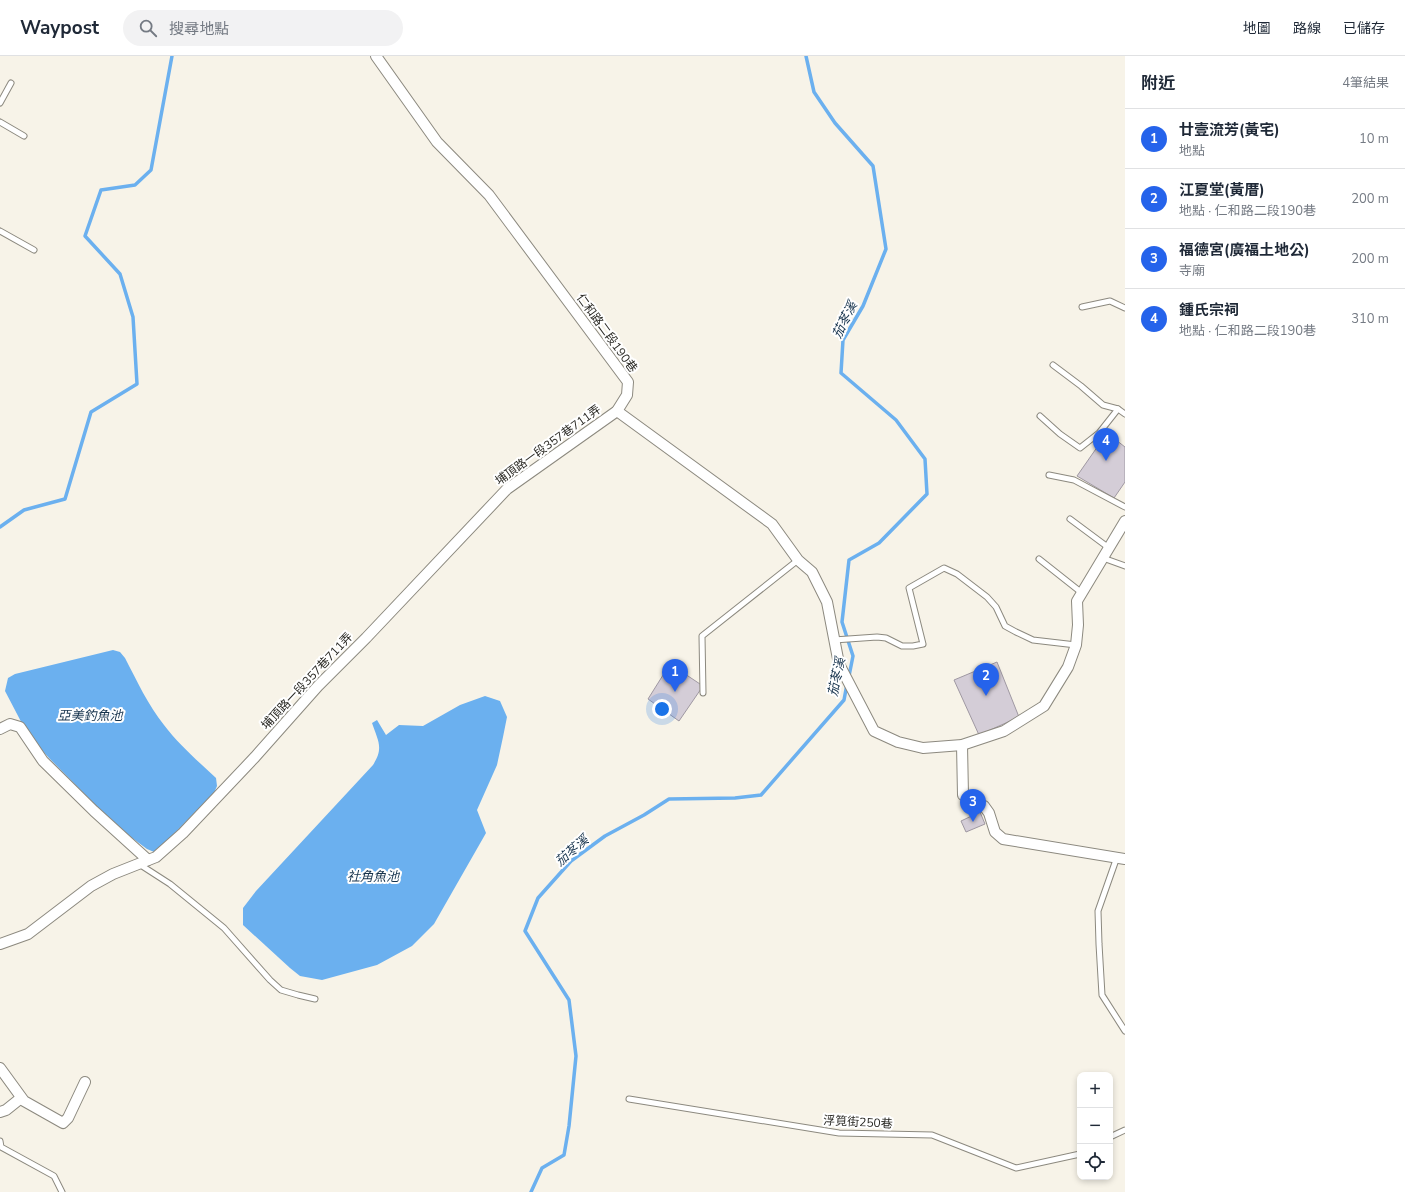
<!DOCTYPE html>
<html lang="zh-TW">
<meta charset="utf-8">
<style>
:root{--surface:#fff;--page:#f2f2f3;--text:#1f2937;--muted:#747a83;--line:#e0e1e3;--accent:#2563eb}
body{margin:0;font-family:"Nunito Sans","Noto Sans TC",sans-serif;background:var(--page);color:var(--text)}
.controls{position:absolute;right:12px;bottom:12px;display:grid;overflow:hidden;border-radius:8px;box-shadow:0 2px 6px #0003}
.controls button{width:36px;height:36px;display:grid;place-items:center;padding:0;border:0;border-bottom:1px solid var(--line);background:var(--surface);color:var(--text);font:20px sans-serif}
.you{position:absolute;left:662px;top:653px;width:14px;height:14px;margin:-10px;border:3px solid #fff;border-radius:50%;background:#1a73e8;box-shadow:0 0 0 6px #1a73e833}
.badge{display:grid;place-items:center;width:26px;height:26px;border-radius:50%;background:var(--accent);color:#fff;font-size:13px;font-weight:700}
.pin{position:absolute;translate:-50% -33px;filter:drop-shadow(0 1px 2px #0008)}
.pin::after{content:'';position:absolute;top:21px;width:14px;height:12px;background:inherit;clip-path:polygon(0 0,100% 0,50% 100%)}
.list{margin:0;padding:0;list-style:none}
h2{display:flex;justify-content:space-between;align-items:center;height:52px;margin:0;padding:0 16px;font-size:17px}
h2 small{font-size:13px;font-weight:400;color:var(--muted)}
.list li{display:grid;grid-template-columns:26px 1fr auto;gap:12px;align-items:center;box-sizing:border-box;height:60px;padding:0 16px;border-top:1px solid var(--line)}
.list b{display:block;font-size:15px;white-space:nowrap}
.list p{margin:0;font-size:13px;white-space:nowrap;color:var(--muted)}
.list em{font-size:13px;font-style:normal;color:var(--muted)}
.icon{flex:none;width:22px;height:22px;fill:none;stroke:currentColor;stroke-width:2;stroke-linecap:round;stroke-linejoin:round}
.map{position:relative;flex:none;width:1125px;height:1136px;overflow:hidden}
header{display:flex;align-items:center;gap:24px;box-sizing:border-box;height:56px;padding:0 20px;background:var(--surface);border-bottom:1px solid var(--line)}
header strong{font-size:19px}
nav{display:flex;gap:22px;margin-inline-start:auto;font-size:14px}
.search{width:280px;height:36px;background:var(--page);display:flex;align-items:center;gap:10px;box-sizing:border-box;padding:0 14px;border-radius:22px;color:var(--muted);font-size:15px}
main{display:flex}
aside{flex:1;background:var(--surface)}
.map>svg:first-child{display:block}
.water{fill:#6bb0ef}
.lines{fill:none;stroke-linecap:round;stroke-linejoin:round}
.stream{stroke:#6bb0ef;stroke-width:3.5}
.building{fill:#d4cdd7;stroke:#9f98a2}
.service-casing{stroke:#8c897f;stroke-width:7}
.minor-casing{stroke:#8c897f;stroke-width:12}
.service{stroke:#fff;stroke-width:5}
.minor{stroke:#fff;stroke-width:10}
.labels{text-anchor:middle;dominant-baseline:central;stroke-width:4;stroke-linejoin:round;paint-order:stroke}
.street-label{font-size:12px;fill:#2a2924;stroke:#fff}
.water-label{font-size:13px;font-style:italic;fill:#15324c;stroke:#fff}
</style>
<header>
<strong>Waypost</strong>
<div class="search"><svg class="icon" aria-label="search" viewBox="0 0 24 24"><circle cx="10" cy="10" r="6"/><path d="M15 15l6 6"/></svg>搜尋地點</div>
<nav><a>地圖</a><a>路線</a><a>已儲存</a></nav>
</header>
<main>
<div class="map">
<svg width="1125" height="1136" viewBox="0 0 1125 1136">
<rect width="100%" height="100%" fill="#f7f3e8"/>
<g class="water">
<path d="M113 594 120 596 125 602C137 625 148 649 164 669 179 689 198 705 216 722L217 730 214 737 160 792 154 796 147 793 116 770 49 702 28 679 5 635 8 622 15 618Z"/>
<path d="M485 640 500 645 507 661 503 681 497 709 477 754 486 777 434 868 412 890 377 909 322 924 300 920 290 912 243 869V852L256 835 373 709C384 692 378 685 372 667L377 664 386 679 399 669 423 670 460 649Z"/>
</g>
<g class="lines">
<g class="stream">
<path d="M806 0 814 36 835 67 873 110 886 193 863 250 843 284 841 317 896 364 925 403 927 438 879 487 849 504 842 566 853 600 849 620"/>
<path d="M0 471 24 454 65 443 91 356 137 328 133 261 120 218 85 180 101 134 135 129 151 114 172 0"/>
<path d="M531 1136 542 1112 564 1099 569 1070 576 1000 569 944 525 875 538 842 571 805 605 780 644 759 669 743 735 742 761 739 844 644 847 628"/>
</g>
</g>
<g class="building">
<path d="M1107 377 1125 391V426L1114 442 1077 420Z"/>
<path d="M997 606 1019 661 979 679 954 624Z"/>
<path d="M670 608 703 630 679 665 648 643Z"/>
<path d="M980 756 985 768 966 776 961 765Z"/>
</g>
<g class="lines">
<defs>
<g id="service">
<path d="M0 47 11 27"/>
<path d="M0 66 24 80"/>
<path d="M0 175 34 194"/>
<path d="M1082 251 1110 245 1125 252"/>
<path d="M1053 309 1081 330 1103 349 1118 353 1125 358"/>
<path d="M1040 360 1060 378 1080 392 1099 377 1118 353"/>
<path d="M1049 419 1074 424 1125 451"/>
<path d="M1070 463 1109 492"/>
<path d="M1103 502 1125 510"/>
<path d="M1039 503 1082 537"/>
<path d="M834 584 877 581 886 582 902 590H913L923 588 909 532 944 512 957 518 987 541 996 551 1005 570 1016 576 1033 584 1076 589"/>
<path d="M703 637 702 580 798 504"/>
<path d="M1117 801 1098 855 1099 888 1102 939 1125 975"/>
<path d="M139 808 170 828 224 872 270 924 281 934 298 939 315 943"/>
<path d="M629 1043 839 1077 932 1079 1016 1112 1080 1098"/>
<path d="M1110 1081 1125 1074"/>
<path d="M0 1085 1 1091 54 1120 62 1136"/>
</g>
<g id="minor">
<path d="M617 355 772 468 798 504 812 516 827 546 839 608 874 675 898 686 923 692 962 689 1004 675 1044 650 1068 611 1076 589 1078 569 1077 545 1125 465"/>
<path d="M0 673 10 668 20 671 43 705 94 755 148 804"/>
<path d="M962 689 963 739 984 750 989 757 995 776 1003 783 1125 803"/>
<path d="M0 888 28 878 91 830 113 818 156 801 183 777 255 701 318 630 366 582 507 433 617 355 627 339 628 326 489 139 437 86 376 0"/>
<path d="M0 1012 24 1045 63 1067 68 1062 85 1026"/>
<path d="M0 1056 6 1054 21 1042"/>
</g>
</defs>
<use href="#service" class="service-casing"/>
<use href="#minor" class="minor-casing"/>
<use href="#service" class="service"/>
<use href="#minor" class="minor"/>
</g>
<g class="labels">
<g class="street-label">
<text transform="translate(607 277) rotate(54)">仁和路二段190巷</text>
<text transform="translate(548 389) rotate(-36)">埔頂路一段357巷711弄</text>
<text transform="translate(307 625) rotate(-47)">埔頂路一段357巷711弄</text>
<text transform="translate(858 1066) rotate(3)">浮筧街250巷</text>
</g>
<g class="water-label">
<text transform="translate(845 264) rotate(-64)">茄苳溪</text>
<text transform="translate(837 621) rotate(-78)">茄苳溪</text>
<text x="90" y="660">亞美釣魚池</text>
<text transform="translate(572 795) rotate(-41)">茄苳溪</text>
<text x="373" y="821">社角魚池</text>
</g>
</g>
</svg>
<div class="controls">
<button>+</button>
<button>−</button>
<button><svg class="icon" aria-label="locate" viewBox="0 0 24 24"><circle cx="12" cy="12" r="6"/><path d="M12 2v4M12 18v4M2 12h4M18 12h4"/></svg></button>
</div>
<div class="you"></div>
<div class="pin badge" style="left:675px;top:636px">1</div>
<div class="pin badge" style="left:986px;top:640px">2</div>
<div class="pin badge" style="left:973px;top:766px">3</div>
<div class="pin badge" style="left:1106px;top:405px">4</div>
</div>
<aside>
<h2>附近<small>4筆結果</small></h2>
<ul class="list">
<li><span class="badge">1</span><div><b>廿壹流芳(黃宅)</b><p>地點</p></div><em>10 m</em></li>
<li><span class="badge">2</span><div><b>江夏堂(黃厝)</b><p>地點 · 仁和路二段190巷</p></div><em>200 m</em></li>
<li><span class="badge">3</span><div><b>福德宮(廣福土地公)</b><p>寺廟</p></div><em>200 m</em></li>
<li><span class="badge">4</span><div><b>鍾氏宗祠</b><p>地點 · 仁和路二段190巷</p></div><em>310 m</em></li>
</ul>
</aside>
</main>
